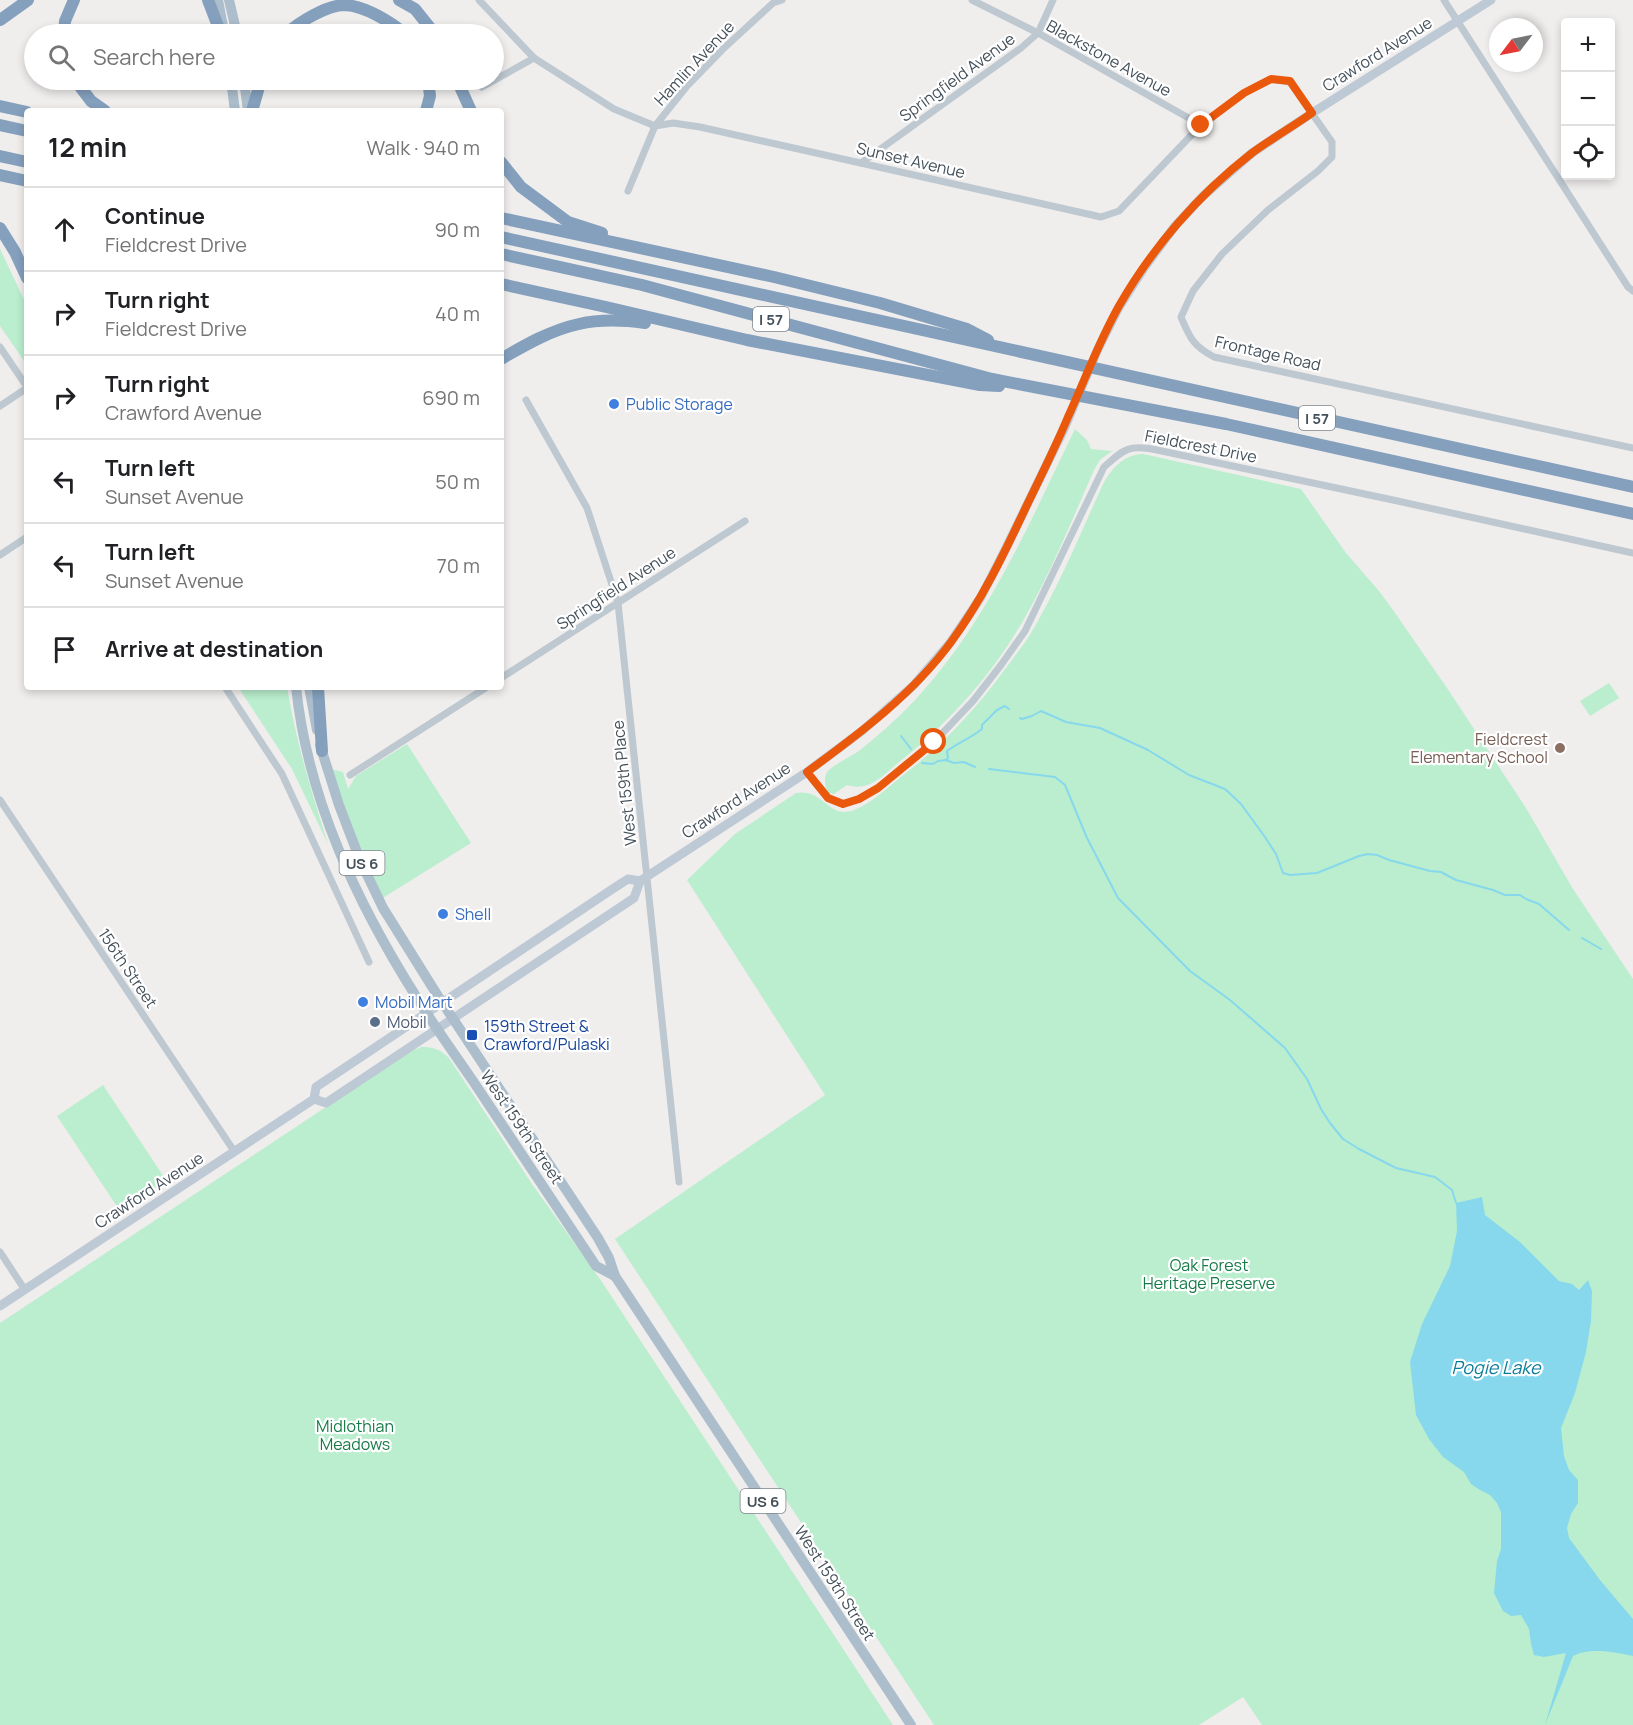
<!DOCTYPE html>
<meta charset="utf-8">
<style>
:root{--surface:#fff;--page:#f6f6f6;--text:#202124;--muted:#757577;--line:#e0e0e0}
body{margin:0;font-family:Manrope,sans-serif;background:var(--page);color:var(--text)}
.controls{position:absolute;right:18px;top:18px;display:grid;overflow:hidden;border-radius:6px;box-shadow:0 3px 9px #0003}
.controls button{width:54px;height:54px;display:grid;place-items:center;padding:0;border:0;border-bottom:2px solid var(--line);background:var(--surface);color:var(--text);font:30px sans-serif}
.compass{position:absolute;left:1489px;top:18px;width:54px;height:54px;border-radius:50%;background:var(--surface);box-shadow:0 3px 9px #0003;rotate:238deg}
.stop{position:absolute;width:18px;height:18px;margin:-14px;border:4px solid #ea580c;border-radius:50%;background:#fff}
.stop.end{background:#ea580c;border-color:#fff;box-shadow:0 2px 6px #0008}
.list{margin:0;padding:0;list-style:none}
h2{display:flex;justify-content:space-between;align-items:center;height:78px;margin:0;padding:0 24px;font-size:26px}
h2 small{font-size:20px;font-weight:400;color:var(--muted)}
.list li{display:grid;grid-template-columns:39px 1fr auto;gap:18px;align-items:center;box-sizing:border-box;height:84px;padding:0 24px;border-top:2px solid var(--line)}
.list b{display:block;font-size:22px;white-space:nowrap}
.list p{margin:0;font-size:20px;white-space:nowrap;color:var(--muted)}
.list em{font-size:20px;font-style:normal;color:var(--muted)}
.icon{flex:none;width:33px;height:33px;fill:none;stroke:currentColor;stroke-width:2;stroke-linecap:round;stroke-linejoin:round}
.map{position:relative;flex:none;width:1633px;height:1725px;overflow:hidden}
.search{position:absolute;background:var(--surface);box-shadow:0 3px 9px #0003;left:24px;top:24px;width:480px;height:66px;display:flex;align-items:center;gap:15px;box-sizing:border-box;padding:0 21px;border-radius:33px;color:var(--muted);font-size:22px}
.panel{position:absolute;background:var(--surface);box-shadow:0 3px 9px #0003;left:24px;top:108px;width:480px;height:582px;border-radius:6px}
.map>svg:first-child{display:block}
.green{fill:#baeece}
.water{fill:#87d8ec}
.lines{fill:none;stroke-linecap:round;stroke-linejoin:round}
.stream{stroke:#87d8ec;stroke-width:2}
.street{stroke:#bdc8d0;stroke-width:7}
.secondary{stroke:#bdc9d4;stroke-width:9}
.primary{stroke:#acbdcc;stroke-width:10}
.highway{stroke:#84a0bd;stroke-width:12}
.route{stroke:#ea580c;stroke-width:8}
.shop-dot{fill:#3f7fe0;stroke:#fff;stroke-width:2}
.education-dot{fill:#8d6e63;stroke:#fff;stroke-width:2}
.service-dot{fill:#5c6f8a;stroke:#fff;stroke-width:2}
.transit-dot{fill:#1a4fb4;stroke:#fff;stroke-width:2}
.labels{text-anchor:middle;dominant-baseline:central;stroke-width:4.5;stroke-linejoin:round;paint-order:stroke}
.shield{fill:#fff;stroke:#7d858c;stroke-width:1.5}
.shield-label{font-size:15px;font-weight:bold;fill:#45515a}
.street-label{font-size:16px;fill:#45515a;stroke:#fff}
.shop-label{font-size:16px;fill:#366cbe;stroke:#fff;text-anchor:start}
.education-label{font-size:16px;fill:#785e54;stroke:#fff;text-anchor:end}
.service-label{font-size:16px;fill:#4e5e75;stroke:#fff;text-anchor:start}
.transit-label{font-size:16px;fill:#164399;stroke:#fff;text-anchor:start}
.park-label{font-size:16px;fill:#167b47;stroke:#fff}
.water-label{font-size:18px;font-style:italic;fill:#0c7d98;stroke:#fff}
</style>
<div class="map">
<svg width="1633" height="1725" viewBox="0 0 1633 1725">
<rect width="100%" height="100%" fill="#f0eded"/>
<g class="green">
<path d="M0 249 27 306V365L0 326Z"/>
<path d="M1075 429 1087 440 1091 449 1112 451 1100 460 1094 470C1072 520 1051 572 1024 619 993 674 948 724 898 763 882 776 869 792 847 785L834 794 828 793C825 787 823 777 828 771 835 764 850 757 859 751 879 735 898 718 916 699 988 621 1029 524 1075 429Z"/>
<path d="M1143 454 1301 489 1346 553 1379 591 1393 610 1447 688 1526 808 1573 889 1633 979V1725H1262L1243 1697 1199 1725H934L615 1239 825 1095 687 880 735 834 796 793C824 788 828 820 854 810 871 804 887 788 902 776 943 745 976 709 1006 668 1013 658 1021 648 1028 638 1058 589 1080 534 1104 482 1114 466 1124 455 1143 454Z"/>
<path d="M1609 683 1619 698 1590 716 1580 701Z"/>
<path d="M238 687H287C296 741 311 791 328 844L292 769Z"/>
<path d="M407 744 471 843 381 899 364 858 330 769 343 772 348 789 356 776Z"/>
<path d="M421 1047C433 1047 440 1049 449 1058L532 1184 602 1282 893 1725H0V1323L409 1052Z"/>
<path d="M103 1085 166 1180 120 1211 57 1116Z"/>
</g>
<path class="water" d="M1482 1197 1485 1215 1520 1242 1559 1281 1572 1284 1579 1290 1588 1280 1592 1291 1591 1321 1586 1352 1575 1393 1561 1428 1564 1456 1569 1470 1578 1480V1503L1571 1514 1567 1528 1569 1538 1600 1580 1633 1619V1656C1616 1652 1589 1647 1573 1656L1545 1725 1566 1653 1544 1657 1534 1655 1531 1644 1529 1629 1521 1615 1511 1616 1503 1611 1494 1593 1497 1561 1501 1549V1512L1497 1503 1490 1495 1480 1490 1471 1484 1464 1472 1443 1457 1429 1439 1416 1415 1410 1362 1422 1324 1450 1266 1457 1231 1456 1203Z"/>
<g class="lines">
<g class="stream">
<path d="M1020 718 1022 719 1032 716 1041 711 1066 722 1100 728 1148 750 1189 775 1225 789 1241 804 1265 837 1276 854 1283 873 1290 875 1317 873 1359 856 1368 854 1377 855 1389 860 1430 871 1441 872 1456 880 1493 890 1505 895H1520L1526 899 1539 904 1569 930"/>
<path d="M901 736 911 749"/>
<path d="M946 760 948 758 947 751C959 742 971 738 982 729V725L997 710 1005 706 1009 709"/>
<path d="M922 763 933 764 938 761 946 760 954 763 964 762 975 767"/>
<path d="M989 769 1055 777 1065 785 1087 838 1118 898 1190 971 1230 1000 1285 1048 1307 1079 1321 1109 1330 1123 1343 1139 1359 1149 1396 1168 1435 1177 1452 1190 1456 1203"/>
<path d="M1582 938 1601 949"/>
</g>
<g class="street">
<path d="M479 0 534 58 614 109 655 126 673 123 700 127 1101 217 1119 211 1201 125 1244 93 1271 79 1290 82 1332 142V157L1318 171 1268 210 1222 254 1193 291 1181 317C1190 338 1193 346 1214 357L1633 448"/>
<path d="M972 0 1038 33 1201 125"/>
<path d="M1444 0 1628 287 1633 291"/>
<path d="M482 87 534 58"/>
<path d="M861 163 1021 48 1038 33 1053 0"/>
<path d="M628 191 655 126 687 86 722 50 773 3 782 0"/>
<path d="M0 347 27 387"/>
<path d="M526 400 587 508 618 603 679 1182"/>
<path d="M0 406 27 388"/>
<path d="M0 555 27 537"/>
<path d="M501 678 745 521"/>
<path d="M225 687 282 774 369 962"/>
<path d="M807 772 828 798 843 804 859 799 878 788 934 742 973 701 1001 665 1025 631 1104 467C1124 449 1129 444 1157 450L1393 500 1633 553"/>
<path d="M350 775 487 687"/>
<path d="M0 800 234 1151"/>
<path d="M0 1252 25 1290"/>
</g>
<g class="secondary">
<path d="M314 1099 326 1103 634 898 640 881 807 772 862 731 914 685 950 643 981 597 1005 550 1064 429 1098 349 1119 307 1144 268 1175 226 1203 196 1252 153 1312 113 1491 0"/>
<path d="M0 1306 314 1099 316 1087 614 888 628 879 640 881"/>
</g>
<g class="primary">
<path d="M218 0 224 32"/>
<path d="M229 0 237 34"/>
<path d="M231 80 235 111"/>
<path d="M244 80 248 111"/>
<path d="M296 687C308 800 357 903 417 998 434 1026 454 1053 473 1081 514 1143 555 1204 596 1266L615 1276"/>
<path d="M309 687 317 730"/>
<path d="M320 745 339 805 360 860 383 908 436 993 598 1238 609 1258 615 1276 911 1725"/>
</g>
<g class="highway">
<path d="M208 0 221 34"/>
<path d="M399 0 415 9 435 34"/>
<path d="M0 20 28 0"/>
<path d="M64 34 65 21 74 0"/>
<path d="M286 34C299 22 327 5 345 5 365 6 391 22 405 34"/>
<path d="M75 80 91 101 105 111"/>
<path d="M457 80 471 111"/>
<path d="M0 106 27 112"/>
<path d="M252 111 261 80"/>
<path d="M426 111 430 96 428 80"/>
<path d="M0 125 27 131"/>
<path d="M0 156 27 162"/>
<path d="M501 162 521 187 568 222 602 233"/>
<path d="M0 175 27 181"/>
<path d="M501 218 774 277 880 303 967 329 988 340"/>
<path d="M0 228 15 252 27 278"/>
<path d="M501 237 1633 487"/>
<path d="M501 254 642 285 992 379 1226 424 1633 514"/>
<path d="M501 284 606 307 747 340 980 385 999 386"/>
<path d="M501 359C525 345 551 330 579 324 600 319 623 320 645 323"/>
<path d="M318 687 322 751"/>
</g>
</g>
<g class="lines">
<path class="route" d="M934 742 878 788 859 799 843 804 828 798 807 772C859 734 913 694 951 642 982 600 1004 554 1026 507 1040 478 1055 448 1068 417 1085 380 1099 341 1119 306 1152 248 1199 194 1252 153 1271 139 1292 127 1312 113L1290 81 1271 79 1244 93 1201 125"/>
</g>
<g class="shop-dot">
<circle cx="614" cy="404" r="6"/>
<circle cx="443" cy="914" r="6"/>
<circle cx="363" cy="1002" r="6"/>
</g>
<circle class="education-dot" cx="1560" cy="748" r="6"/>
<circle class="service-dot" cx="375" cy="1022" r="6"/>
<rect class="transit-dot" x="466" y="1029" width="12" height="12" rx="3"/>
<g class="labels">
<g class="shield">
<rect x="753" y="307" width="36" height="24" rx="4.5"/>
<rect x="1299" y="406" width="36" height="24" rx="4.5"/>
<rect x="339.5" y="851" width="45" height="24" rx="4.5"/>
<rect x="740.5" y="1489" width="45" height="24" rx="4.5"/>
</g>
<g class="shield-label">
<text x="771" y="319">I 57</text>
<text x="1317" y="418">I 57</text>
<text x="362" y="863">US 6</text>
<text x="763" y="1501">US 6</text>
</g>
<g class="street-label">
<text transform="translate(1377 54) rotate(-32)">Crawford Avenue</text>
<text transform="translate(1109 58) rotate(29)">Blackstone Avenue</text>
<text transform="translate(694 63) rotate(-47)">Hamlin Avenue</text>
<text transform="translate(957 77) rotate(-36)">Springfield Avenue</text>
<text transform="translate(911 160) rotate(13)">Sunset Avenue</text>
<text transform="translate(1268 353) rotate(13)">Frontage Road</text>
<text transform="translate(1201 446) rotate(11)">Fieldcrest Drive</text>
<text transform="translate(616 588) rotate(-33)">Springfield Avenue</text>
<text transform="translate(624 783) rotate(-96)">West 159th Place</text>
<text transform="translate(736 800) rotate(-33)">Crawford Avenue</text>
<text transform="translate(128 968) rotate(56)">156th Street</text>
<text transform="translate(522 1127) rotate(56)">West 159th Street</text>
<text transform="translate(149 1190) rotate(-33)">Crawford Avenue</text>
<text transform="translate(835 1583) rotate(57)">West 159th Street</text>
</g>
<g class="shop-label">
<text x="626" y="404">Public Storage</text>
<text x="455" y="914">Shell</text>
<text x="375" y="1002">Mobil Mart</text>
</g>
<g class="education-label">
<text x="1548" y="739">Fieldcrest<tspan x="1548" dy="18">Elementary School</tspan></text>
</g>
<g class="service-label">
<text x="387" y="1022">Mobil</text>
</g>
<g class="transit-label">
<text x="484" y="1026">159th Street &amp;<tspan x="484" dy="18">Crawford/Pulaski</tspan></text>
</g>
<g class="park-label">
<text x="1209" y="1265">Oak Forest<tspan x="1209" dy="18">Heritage Preserve</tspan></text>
<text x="355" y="1426">Midlothian<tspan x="355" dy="18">Meadows</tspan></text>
</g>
<g class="water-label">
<text x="1496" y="1367">Pogie Lake</text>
</g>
</g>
</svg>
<div class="controls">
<button>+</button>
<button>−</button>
<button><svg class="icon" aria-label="locate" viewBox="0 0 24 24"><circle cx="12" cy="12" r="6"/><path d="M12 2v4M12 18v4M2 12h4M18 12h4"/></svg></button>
</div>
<svg class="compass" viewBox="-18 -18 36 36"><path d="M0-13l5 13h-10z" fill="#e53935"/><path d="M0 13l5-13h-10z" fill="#757577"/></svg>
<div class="stop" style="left:934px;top:742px"></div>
<div class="stop end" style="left:1201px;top:125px"></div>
<div class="search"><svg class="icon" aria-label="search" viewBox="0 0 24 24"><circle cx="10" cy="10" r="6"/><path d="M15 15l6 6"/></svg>Search here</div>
<section class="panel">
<h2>12 min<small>Walk · 940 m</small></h2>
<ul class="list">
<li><svg class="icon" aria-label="ahead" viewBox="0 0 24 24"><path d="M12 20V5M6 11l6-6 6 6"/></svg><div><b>Continue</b><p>Fieldcrest Drive</p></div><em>90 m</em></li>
<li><svg class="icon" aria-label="right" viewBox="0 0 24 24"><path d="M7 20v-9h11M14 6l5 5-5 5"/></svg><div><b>Turn right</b><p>Fieldcrest Drive</p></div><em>40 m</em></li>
<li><svg class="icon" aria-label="right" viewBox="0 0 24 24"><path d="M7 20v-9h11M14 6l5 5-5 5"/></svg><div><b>Turn right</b><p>Crawford Avenue</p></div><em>690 m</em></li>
<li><svg class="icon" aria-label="left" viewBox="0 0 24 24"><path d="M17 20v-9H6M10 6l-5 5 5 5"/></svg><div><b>Turn left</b><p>Sunset Avenue</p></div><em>50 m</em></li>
<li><svg class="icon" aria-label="left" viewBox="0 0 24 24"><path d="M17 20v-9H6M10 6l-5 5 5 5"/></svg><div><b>Turn left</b><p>Sunset Avenue</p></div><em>70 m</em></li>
<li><svg class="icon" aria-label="arrive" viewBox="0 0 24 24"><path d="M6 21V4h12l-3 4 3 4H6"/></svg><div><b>Arrive at destination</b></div></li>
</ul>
</section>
</div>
